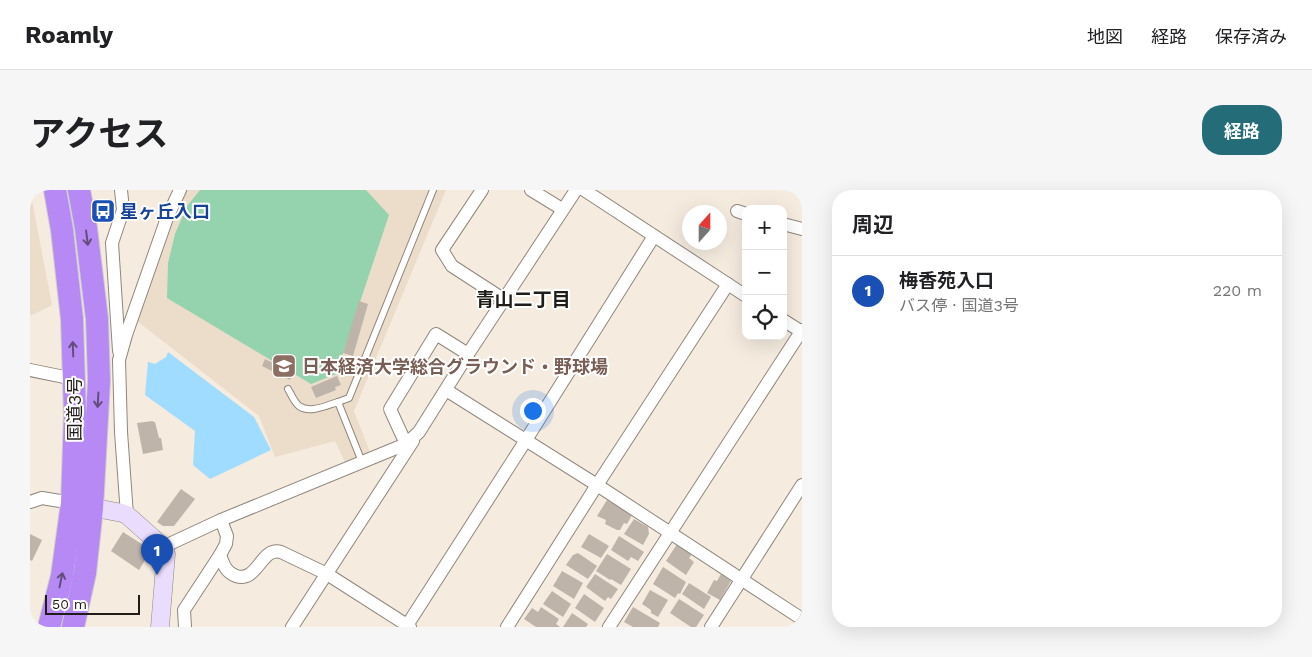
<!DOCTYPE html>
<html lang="ja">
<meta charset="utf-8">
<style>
:root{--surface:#fff;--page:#f6f6f6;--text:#202124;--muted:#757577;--line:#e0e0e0;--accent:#256c79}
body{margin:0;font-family:"Work Sans","Noto Sans JP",sans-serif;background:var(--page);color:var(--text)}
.controls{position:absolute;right:15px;top:15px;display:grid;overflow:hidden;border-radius:10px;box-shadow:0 5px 20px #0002}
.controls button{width:45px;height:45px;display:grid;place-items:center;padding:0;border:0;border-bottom:1px solid var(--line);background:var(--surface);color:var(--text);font:25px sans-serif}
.compass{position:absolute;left:652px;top:15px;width:45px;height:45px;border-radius:50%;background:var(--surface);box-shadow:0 5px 20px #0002;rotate:21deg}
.scale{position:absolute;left:15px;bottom:12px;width:95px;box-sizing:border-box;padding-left:5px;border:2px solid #201c18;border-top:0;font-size:14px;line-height:18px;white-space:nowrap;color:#201c18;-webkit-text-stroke:4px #fff;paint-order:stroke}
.you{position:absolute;left:502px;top:220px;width:18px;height:18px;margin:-12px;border:4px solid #fff;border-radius:50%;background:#1a73e8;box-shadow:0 0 0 8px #1a73e833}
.badge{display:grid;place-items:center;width:32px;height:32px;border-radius:50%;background:var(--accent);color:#fff;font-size:16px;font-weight:700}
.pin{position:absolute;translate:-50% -41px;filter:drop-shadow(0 1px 2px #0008)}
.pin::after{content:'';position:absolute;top:26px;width:18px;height:15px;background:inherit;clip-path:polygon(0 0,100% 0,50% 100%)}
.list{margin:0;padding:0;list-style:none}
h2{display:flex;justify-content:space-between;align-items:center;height:65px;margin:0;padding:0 20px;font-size:21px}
h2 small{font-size:16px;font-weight:400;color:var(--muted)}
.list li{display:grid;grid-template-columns:32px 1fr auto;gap:15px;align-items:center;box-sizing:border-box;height:70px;padding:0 20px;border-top:1px solid var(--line)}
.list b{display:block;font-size:19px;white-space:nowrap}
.list p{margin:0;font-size:16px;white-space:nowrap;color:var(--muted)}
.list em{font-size:16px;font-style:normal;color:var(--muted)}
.icon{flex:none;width:28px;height:28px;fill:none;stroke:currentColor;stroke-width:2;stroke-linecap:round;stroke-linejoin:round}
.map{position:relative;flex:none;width:772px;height:437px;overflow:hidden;border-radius:20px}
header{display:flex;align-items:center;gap:30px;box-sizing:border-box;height:70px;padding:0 25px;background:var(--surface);border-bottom:1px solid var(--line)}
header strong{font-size:24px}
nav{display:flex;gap:28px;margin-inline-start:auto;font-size:18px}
.intro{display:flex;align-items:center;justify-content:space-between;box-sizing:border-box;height:120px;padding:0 30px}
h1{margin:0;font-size:35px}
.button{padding:12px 22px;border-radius:20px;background:var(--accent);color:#fff;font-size:18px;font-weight:700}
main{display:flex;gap:30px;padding:0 30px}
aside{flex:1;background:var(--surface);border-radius:20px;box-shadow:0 5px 20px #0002}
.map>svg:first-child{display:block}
.built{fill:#ecddcb}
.green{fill:#95d2ae}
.water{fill:#a0dcff}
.building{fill:#bfb4aa}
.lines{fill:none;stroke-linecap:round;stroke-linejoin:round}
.lane-casing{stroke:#90877c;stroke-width:8}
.street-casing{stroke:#90877c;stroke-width:14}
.secondary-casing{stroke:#90877c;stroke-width:19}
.highway-casing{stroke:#cecdcc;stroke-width:24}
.lane{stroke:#fff;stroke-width:6}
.street{stroke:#fff;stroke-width:12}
.secondary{stroke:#e9dcfc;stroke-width:18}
.highway{stroke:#b689f5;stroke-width:22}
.oneway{stroke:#644d7b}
.labels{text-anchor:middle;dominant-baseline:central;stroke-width:4;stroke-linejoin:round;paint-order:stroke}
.transit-label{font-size:18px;font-weight:bold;fill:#164399;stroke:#fff;text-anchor:start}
.education-label{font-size:18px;font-weight:bold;fill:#785e54;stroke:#fff;text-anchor:start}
.street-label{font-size:18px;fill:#201c18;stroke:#fff}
.neighbourhood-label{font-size:19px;font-weight:bold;fill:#201c18;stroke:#fff}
</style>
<header>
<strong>Roamly</strong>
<nav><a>地図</a><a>経路</a><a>保存済み</a></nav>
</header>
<div class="intro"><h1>アクセス</h1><a class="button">経路</a></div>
<main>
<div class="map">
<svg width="772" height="437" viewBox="0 0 772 437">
<rect width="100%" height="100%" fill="#f5ebdf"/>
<g class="built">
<path d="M0 0 22 115 0 126Z"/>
<path d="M157 0H416L324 221 340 262 315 272 305 251 245 267 229 226 107 131 139 34Z"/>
</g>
<path class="green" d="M170 0H336L359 25 306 184 281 194 137 108 138 73 145 44 157 16Z"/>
<path class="water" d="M138 162 224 227 241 260 180 289 163 275 165 241 115 205 118 172 125 174 136 167Z"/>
<g class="building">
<path d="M329 111 338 114 323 166 313 163Z"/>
<path d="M235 169 263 183 260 190 232 176Z"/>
<path d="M307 186 311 195 305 197 306 200 286 208 281 197Z"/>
<path d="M123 231V232H125L129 248H131L133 260 113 264 107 233Z"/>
<path d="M151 299 165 309 144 336H133L127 332Z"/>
<path d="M577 310 602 325 597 334 594 333 590 340H587L575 334 576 330 567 326Z"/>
<path d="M604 329 618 337 619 344 613 355 594 344Z"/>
<path d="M93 342 121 360 109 380 81 361Z"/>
<path d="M0 344 12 350 2 371 0 370Z"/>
<path d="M559 344 579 356 571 368 551 357Z"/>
<path d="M589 346 614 362 608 371 601 367 598 371 581 360Z"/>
<path d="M647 354 662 364 659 368 664 372 656 385 636 371Z"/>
<path d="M548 363 567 376 558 389 536 375 543 365Z"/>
<path d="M577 364 601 379 591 395 581 389 580 390 566 381Z"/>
<path d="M633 377 656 392 650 404 648 403 645 408 623 394Z"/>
<path d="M532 381 553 393 544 409 523 396Z"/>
<path d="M565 384 588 399 581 409 578 407 575 411 556 397Z"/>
<path d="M691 384 701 391 690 410 677 403 684 390 687 391Z"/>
<path d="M659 393 681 407 674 419 652 404Z"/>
<path d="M620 400 638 410 628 427 621 423V420L612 414Z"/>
<path d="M522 401 541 414 533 427 513 414Z"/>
<path d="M554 404 574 418 565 432 545 418Z"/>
<path d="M649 409 674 425 666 437H661L640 423Z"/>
<path d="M511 417 529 429 526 434 530 437H506L494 429 502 418 508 422Z"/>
<path d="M603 417 630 433 628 437H603L594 432Z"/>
<path d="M542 423 558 434 556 437H533Z"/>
</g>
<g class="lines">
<defs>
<g id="lane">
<path d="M258 199C261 204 264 212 269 216 280 224 297 215 308 212"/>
<path d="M332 272 308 212 319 208 403 0"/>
</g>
<g id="street">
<path d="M452 0 412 60 422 76 473 109"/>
<path d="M501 0 532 19"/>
<path d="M554 0 716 106"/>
<path d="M707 21 716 24"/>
<path d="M753 34 772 39"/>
<path d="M753 130 772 142"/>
<path d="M89 161 82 53 93 20 91 0"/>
<path d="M0 180 44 189"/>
<path d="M416 200 567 295 772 429"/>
<path d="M376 254 360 219 406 144 438 164"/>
<path d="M0 312 12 308 42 313"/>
<path d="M97 325 91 242 89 170 96 145 137 28 150 0"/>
<path d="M133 357 191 330 376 254 389 242 438 164 546 0"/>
<path d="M190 365C194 376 196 382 206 386 228 393 231 356 251 362L297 384 380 437"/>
<path d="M155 437 154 420 190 365 196 354 197 346 191 330"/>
<path d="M262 437 383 251"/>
<path d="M376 437 496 250 624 46"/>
<path d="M477 437 567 295 698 94"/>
<path d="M579 437 772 140"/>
<path d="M681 437 772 295"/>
</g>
<path id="secondary" d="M50 315 92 323 97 325 133 357 136 364 130 437"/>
<g id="highway">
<path d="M19 437 32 386 42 313 45 225 42 129 32 40 25 0"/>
<path d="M43 437 55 383 62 318 69 191 67 129 56 38 49 0"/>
</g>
</defs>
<use href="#lane" class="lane-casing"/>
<use href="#street" class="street-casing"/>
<use href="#secondary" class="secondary-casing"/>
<use href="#highway" class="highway-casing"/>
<use href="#lane" class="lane"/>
<use href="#street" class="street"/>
<use href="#secondary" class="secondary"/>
<use href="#highway" class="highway"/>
</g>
<defs><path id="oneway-shaft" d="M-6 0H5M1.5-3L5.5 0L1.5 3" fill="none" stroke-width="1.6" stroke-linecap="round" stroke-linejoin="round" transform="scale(1.25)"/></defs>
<g class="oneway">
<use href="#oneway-shaft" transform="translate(57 48) rotate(83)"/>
<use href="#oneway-shaft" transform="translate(43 159) rotate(-92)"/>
<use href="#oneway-shaft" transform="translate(68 210) rotate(93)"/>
<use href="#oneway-shaft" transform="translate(31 390) rotate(-78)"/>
</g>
<defs>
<symbol id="bus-square" viewBox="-11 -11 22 22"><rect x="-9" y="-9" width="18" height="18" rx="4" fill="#1a4fb4" stroke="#fff"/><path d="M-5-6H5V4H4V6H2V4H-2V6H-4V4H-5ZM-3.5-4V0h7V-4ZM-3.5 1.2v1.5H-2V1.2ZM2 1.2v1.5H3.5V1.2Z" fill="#fff"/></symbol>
<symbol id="university-square" viewBox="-11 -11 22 22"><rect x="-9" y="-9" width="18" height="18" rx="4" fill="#8d6e63" stroke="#fff"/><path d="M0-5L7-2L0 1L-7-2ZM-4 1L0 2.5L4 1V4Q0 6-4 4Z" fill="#fff"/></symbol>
</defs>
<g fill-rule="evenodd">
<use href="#bus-square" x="59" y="7" width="28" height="28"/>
<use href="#university-square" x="240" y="162" width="28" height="28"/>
</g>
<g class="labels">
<g class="transit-label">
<text x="90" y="21">星ヶ丘入口</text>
</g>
<g class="education-label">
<text x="272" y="176">日本経済大学総合グラウンド・野球場</text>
</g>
<g class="street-label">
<text transform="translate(44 219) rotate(-90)">国道3号</text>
</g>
<g class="neighbourhood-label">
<text x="493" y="109">青山二丁目</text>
</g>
</g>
</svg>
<div class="controls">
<button>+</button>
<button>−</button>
<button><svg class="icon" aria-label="locate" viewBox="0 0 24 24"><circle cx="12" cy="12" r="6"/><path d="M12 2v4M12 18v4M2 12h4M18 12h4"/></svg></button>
</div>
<svg class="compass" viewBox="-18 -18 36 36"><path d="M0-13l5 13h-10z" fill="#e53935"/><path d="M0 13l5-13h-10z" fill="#757577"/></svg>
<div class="scale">50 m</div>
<div class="you"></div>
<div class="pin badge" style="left:127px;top:385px;background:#1a4fb4">1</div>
</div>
<aside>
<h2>周辺<small></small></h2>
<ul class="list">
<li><span class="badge" style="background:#1a4fb4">1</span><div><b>梅香苑入口</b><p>バス停 · 国道3号</p></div><em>220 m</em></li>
</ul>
</aside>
</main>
